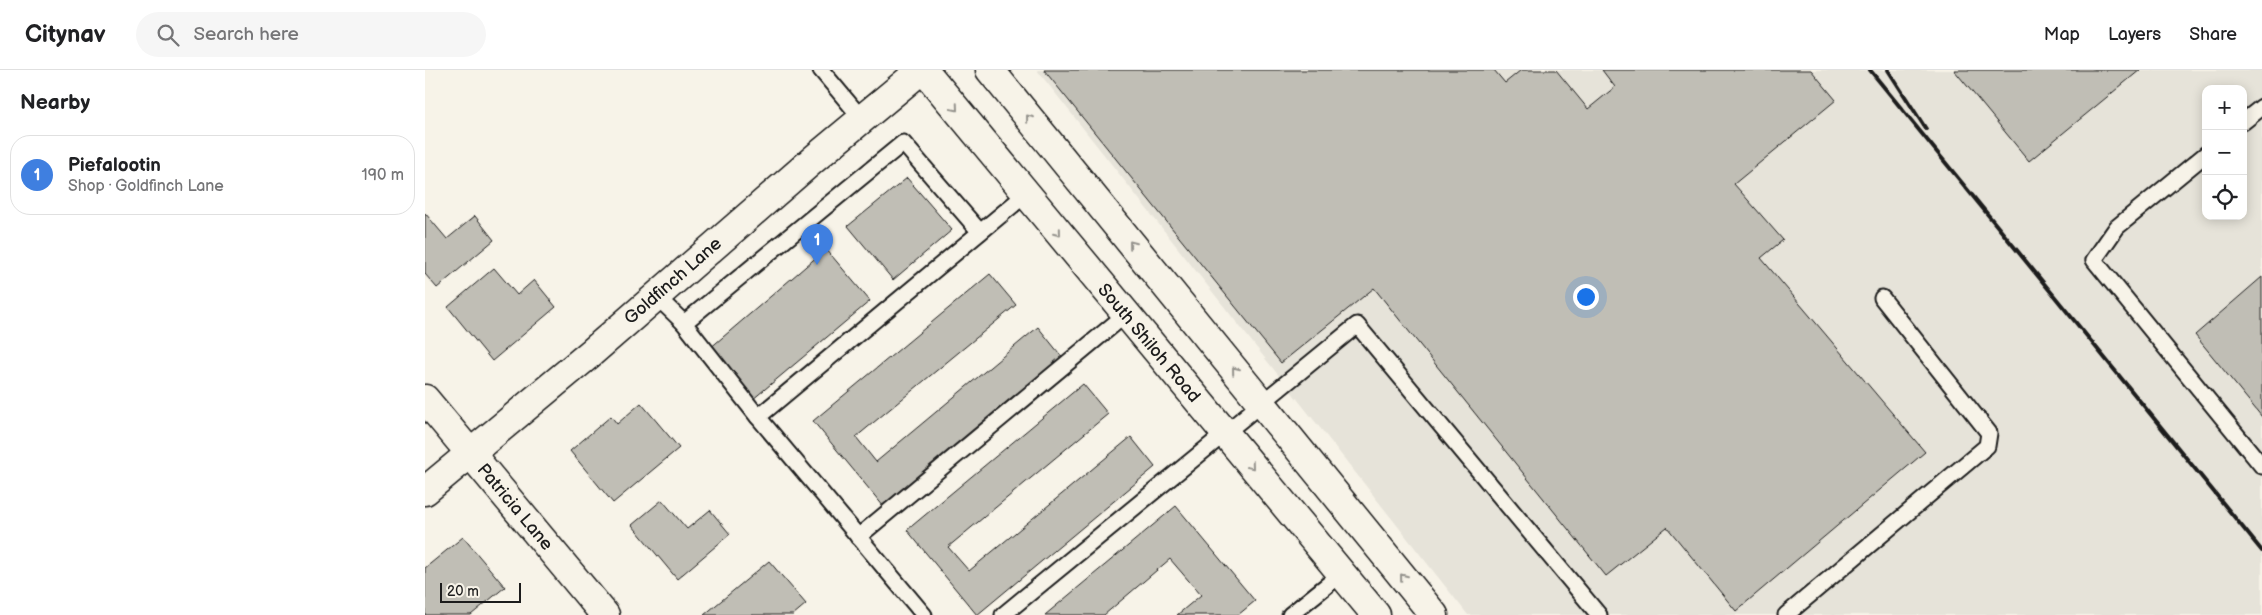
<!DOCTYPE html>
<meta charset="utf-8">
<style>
:root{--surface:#fff;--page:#f6f6f6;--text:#202124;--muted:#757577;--line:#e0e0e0;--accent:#0b8043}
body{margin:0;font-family:"Balsamiq Sans",sans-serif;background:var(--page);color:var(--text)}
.controls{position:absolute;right:15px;top:15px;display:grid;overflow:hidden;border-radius:10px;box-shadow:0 2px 12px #0003}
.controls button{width:45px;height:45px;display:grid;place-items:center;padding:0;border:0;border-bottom:1px solid var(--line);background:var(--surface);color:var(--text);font:25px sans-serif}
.scale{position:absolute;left:15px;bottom:12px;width:81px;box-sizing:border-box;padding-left:5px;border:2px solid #1c1c1c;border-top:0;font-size:14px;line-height:18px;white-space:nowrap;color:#1c1c1c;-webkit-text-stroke:4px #f7f3e8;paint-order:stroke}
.you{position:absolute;left:1160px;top:226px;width:18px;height:18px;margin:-12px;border:4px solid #fff;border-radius:50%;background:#1a73e8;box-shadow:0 0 0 8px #1a73e833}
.badge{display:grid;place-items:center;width:32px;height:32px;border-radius:50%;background:var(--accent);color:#fff;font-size:16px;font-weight:700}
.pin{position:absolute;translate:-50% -41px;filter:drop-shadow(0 1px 2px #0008)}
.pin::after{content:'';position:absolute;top:26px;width:18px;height:15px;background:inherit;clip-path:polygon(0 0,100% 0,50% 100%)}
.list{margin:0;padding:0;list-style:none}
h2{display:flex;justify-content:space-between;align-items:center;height:65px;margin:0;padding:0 20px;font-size:21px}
h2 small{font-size:16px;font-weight:400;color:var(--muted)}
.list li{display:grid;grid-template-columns:32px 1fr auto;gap:15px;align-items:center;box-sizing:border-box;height:80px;margin:0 10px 10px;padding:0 10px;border:1px solid var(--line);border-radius:20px}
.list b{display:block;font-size:19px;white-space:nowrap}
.list p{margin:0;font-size:16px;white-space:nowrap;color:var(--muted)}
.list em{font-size:16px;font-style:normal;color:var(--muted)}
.icon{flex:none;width:28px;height:28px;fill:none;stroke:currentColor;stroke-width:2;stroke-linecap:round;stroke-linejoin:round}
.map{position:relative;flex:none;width:1837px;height:545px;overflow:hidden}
header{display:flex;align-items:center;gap:30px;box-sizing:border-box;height:70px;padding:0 25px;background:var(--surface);border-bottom:1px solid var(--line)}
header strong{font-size:24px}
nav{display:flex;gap:28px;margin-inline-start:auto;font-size:18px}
.search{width:350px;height:45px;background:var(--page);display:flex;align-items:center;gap:12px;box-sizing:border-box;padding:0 18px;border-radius:28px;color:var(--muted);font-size:19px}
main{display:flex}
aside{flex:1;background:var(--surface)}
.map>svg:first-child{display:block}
.built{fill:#e6e3d9;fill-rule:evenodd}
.building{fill:#c0beb5;stroke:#1c1c1c}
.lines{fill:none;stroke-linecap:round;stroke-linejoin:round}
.service-casing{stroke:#1c1c1c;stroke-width:19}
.minor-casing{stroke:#1c1c1c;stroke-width:31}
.secondary-casing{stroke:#1c1c1c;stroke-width:31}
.service{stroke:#f7f3e8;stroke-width:15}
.minor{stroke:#f7f3e8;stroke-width:28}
.secondary{stroke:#f7f3e8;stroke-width:28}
.rail{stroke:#1c1c1c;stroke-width:4}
.oneway{stroke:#94928c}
.labels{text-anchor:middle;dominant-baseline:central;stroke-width:4;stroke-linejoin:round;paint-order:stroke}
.street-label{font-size:18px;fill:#1c1c1c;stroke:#f7f3e8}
</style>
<header>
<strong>Citynav</strong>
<div class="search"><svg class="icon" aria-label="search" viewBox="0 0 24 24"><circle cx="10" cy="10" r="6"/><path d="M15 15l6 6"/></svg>Search here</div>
<nav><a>Map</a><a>Layers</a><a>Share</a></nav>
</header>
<main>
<aside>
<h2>Nearby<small></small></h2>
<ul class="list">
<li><span class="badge" style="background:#3f7fe0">1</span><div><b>Piefalootin</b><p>Shop · Goldfinch Lane</p></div><em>190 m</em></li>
</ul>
</aside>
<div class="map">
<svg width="1837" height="545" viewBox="0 0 1837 545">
<rect width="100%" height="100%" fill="#f7f3e8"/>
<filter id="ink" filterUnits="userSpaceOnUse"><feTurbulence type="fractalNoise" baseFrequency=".02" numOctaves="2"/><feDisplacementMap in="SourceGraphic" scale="10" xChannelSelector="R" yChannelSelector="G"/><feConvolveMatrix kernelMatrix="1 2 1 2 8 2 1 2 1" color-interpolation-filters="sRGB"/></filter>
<g filter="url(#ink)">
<path class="built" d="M612 0H1837V545H1043ZM1781 19H1818V146H1781Z"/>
<g class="building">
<path d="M619 0H1069L1080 13 1096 0H1131L1163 39 1190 17 1177 0H1386L1411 30 1309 114 1358 170 1336 188 1500 382 1311 541 1242 457 1181 506 949 218 856 293Z"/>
<path d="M1529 0H1715L1604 91Z"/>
<path d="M482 108 527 160 468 210 423 156Z"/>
<path d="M0 143 22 169 50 146 69 170 12 218 0 204Z"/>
<path d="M401 179 445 231 327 330 284 279Z"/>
<path d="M69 198 92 225 109 210 131 237 67 291 23 237Z"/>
<path d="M565 204 591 235 431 367 451 392 613 257 638 288 459 437 388 351Z"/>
<path d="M1837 207V347L1770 265Z"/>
<path d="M658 314 683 344 523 477 544 501 706 367 730 397 552 545 482 460Z"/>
<path d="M216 333 254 378 188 433 145 381 186 346 192 354Z"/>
<path d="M237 430 262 459 285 440 305 464 252 509 207 455Z"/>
<path d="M751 436 830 531 813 545H752L776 525 745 489 679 545H620Z"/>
<path d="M38 467 80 517 46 545H0V498Z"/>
<path d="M344 491 381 534 368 545H279Z"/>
</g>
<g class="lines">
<defs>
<g id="service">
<path d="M396 0 437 49"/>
<path d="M1818 52 1837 37"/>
<path d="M1781 84 1692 157 1669 190 1837 396"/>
<path d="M231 226 259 253"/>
<path d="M333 347 259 253 478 73 555 162"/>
<path d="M433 467 700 245"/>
<path d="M499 545 333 347 601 124"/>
<path d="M578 545 932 255 1174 545"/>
<path d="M865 545 916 504"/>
<path d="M1361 545 1562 376 1564 363 1457 228"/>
</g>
<g id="minor">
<path d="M0 329 180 545"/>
<path d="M0 421 166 283 389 89 496 0"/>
</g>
<g id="secondary">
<path d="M499 0 951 545"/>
<path d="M565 0 1009 545"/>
</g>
</defs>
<use href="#service" class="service-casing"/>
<use href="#minor" class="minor-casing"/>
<use href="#secondary" class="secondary-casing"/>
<use href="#service" class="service"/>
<use href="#minor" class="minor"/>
<use href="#secondary" class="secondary"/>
<g class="rail">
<path d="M1445 0 1837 481"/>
<path d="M1463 0 1501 59"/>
</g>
</g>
<defs><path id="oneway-chevron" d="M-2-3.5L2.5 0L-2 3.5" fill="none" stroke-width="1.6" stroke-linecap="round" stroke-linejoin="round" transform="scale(1.25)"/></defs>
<g class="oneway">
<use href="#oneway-chevron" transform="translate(530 38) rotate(50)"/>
<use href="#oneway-chevron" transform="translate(604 48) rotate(-129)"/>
<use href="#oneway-chevron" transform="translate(633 163) rotate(51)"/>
<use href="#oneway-chevron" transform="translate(707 174) rotate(-129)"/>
<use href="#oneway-chevron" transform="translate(810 300) rotate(-129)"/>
<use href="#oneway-chevron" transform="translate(826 396) rotate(50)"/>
<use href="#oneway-chevron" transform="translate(978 507) rotate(-129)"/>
</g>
</g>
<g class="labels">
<g class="street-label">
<text transform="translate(248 211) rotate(-41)">Goldfinch Lane</text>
<text transform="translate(724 273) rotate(50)">South Shiloh Road</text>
<text transform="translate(90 437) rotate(50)">Patricia Lane</text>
</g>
</g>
</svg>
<div class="controls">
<button>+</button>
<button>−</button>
<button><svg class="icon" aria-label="locate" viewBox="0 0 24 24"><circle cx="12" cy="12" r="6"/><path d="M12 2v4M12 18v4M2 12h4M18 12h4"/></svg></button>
</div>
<div class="scale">20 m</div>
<div class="you"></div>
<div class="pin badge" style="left:392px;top:195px;background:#3f7fe0">1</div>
</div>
</main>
